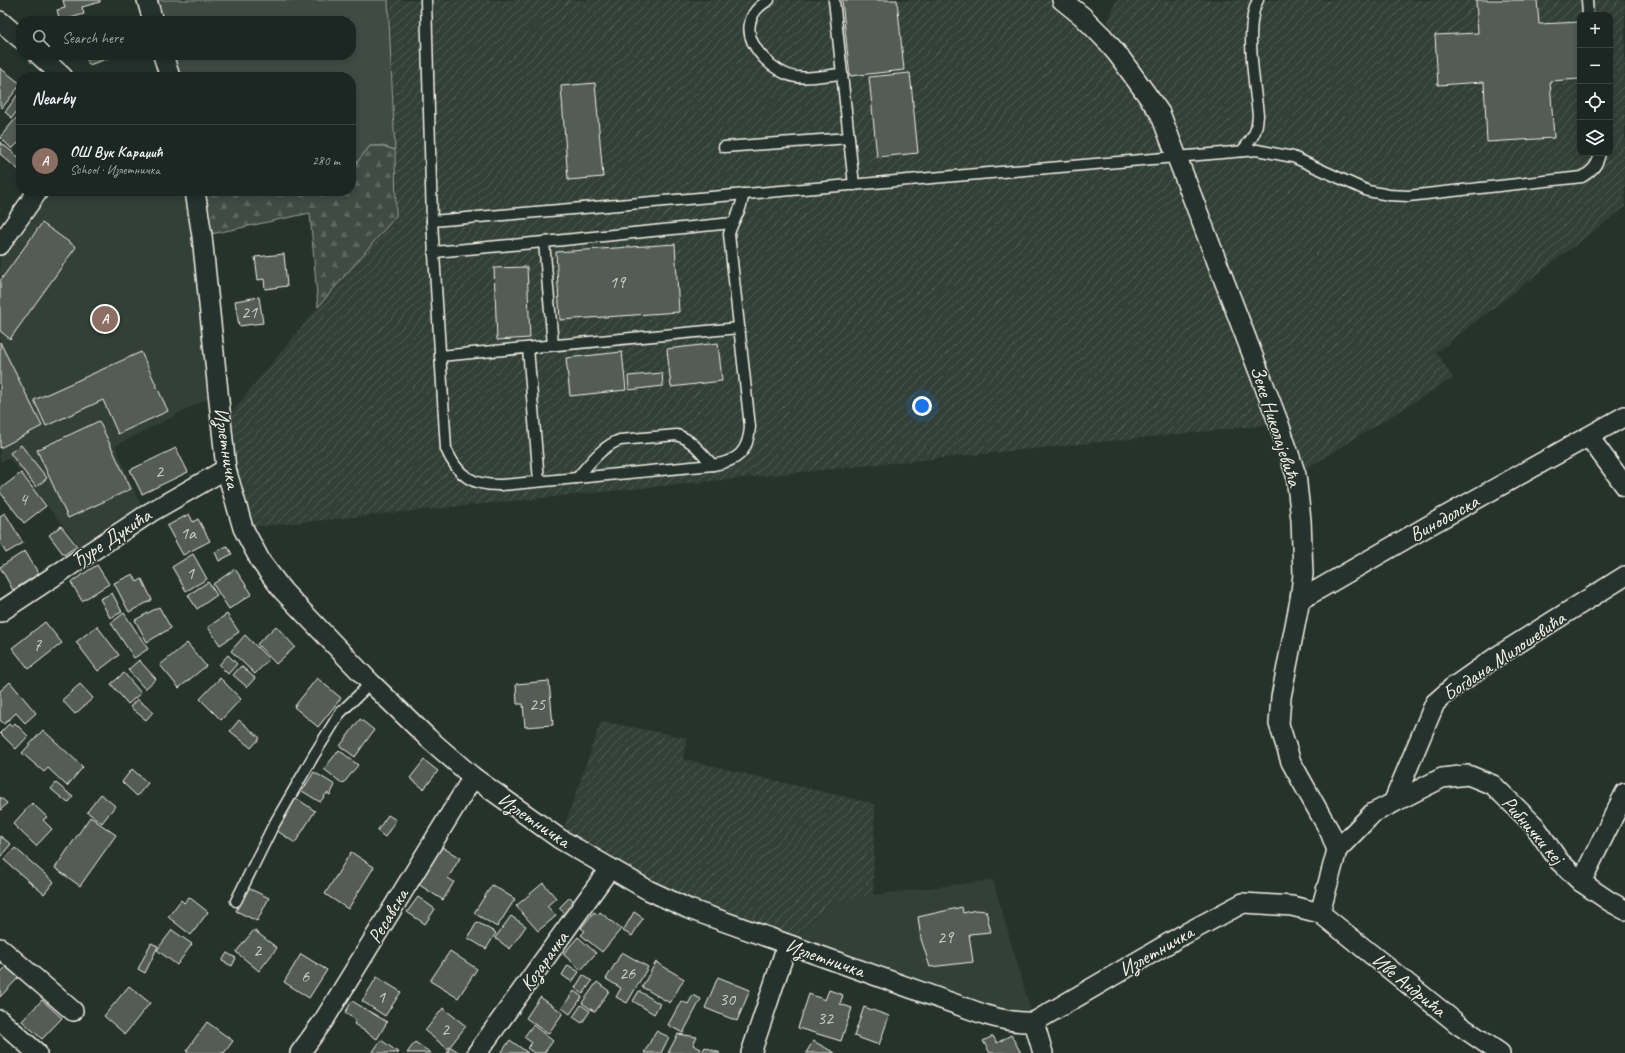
<!DOCTYPE html>
<meta charset="utf-8">
<style>
:root{--surface:#1c2622;--page:#29322f;--text:#f1f3f6;--muted:#a0a5a5;--line:#3a4340;--accent:#db2777}
body{margin:0;font-family:Caveat,sans-serif;background:var(--page);color:var(--text)}
.controls{position:absolute;right:12px;top:12px;display:grid;overflow:hidden;border-radius:8px;box-shadow:0 2px 6px #0003}
.controls button{width:36px;height:36px;display:grid;place-items:center;padding:0;border:0;border-bottom:1px solid var(--line);background:var(--surface);color:var(--text);font:20px sans-serif}
.you{position:absolute;left:922px;top:406px;width:14px;height:14px;margin:-10px;border:3px solid #fff;border-radius:50%;background:#1a73e8;box-shadow:0 0 0 6px #1a73e833}
.badge{display:grid;place-items:center;width:26px;height:26px;border-radius:50%;background:var(--accent);color:#fff;font-size:13px;font-weight:700}
.pin{position:absolute;translate:-50% -50%;border:2px solid #fff;box-shadow:0 1px 4px #0006}
.list{margin:0;padding:0;list-style:none}
h2{display:flex;justify-content:space-between;align-items:center;height:52px;margin:0;padding:0 16px;font-size:17px}
h2 small{font-size:13px;font-weight:400;color:var(--muted)}
.list li{display:grid;grid-template-columns:26px 1fr auto;gap:12px;align-items:center;box-sizing:border-box;height:72px;padding:0 16px;border-top:1px solid var(--line)}
.list b{display:block;font-size:15px;white-space:nowrap}
.list p{margin:0;font-size:13px;white-space:nowrap;color:var(--muted)}
.list em{font-size:13px;font-style:normal;color:var(--muted)}
.icon{flex:none;width:22px;height:22px;fill:none;stroke:currentColor;stroke-width:2;stroke-linecap:round;stroke-linejoin:round}
.map{position:relative;flex:none;width:1625px;height:1053px;overflow:hidden}
.search{position:absolute;background:var(--surface);box-shadow:0 2px 6px #0003;left:16px;top:16px;width:340px;height:44px;display:flex;align-items:center;gap:10px;box-sizing:border-box;padding:0 14px;border-radius:16px;color:var(--muted);font-size:15px}
.panel{position:absolute;background:var(--surface);box-shadow:0 2px 6px #0003;left:16px;top:72px;width:340px;height:124px;border-radius:16px}
.map>svg:first-child{display:block}
.built{fill:#333f39}
.industrial{fill:url(#industrial-furrows);fill-rule:evenodd}
.grass{fill:#414b45;stroke:#9a9e96}
.forest{fill:url(#forest-firs);stroke:#9a9e96}
.building{fill:#525c55;stroke:#f4f1e8}
.lines{fill:none;stroke-linecap:round;stroke-linejoin:round}
.service-casing{stroke:#f4f1e8;stroke-width:13}
.minor-casing{stroke:#f4f1e8;stroke-width:22}
.service{stroke:#26332d;stroke-width:10}
.minor{stroke:#26332d;stroke-width:19}
.labels{text-anchor:middle;dominant-baseline:central;stroke-width:3;stroke-linejoin:round;paint-order:stroke}
.number-label{font-size:18px;fill:#ccccc3}
.street-label{font-size:20px;fill:#f4f1e8;stroke:#26332d}
</style>
<div class="map">
<svg width="1625" height="1053" viewBox="0 0 1625 1053">
<defs>
<pattern id="industrial-furrows" width="10" height="10" patternUnits="userSpaceOnUse"><rect width="10" height="10" fill="#333f39"/><path d="M-1 1l2-2M0 10L10 0M9 11l2-2" fill="none" stroke="#515b56"/></pattern>
<pattern id="forest-firs" width="22" height="20" patternUnits="userSpaceOnUse"><rect width="22" height="20" fill="#414b45"/><path d="M5 1l3.5 6h-7zM16 11l3.5 6h-7z" fill="#5d6560"/></pattern>
</defs>
<rect width="100%" height="100%" fill="#26332d"/>
<filter id="ink" filterUnits="userSpaceOnUse"><feTurbulence type="fractalNoise" baseFrequency=".025" numOctaves="2"/><feDisplacementMap in="SourceGraphic" scale="8" xChannelSelector="R" yChannelSelector="G"/><feConvolveMatrix kernelMatrix="1 2 1 2 8 2 1 2 1" color-interpolation-filters="sRGB"/></filter>
<g filter="url(#ink)">
<g class="built">
<path d="M38 191H195L219 393 115 446 142 509 81 548 9 458 0 462V244Z"/>
<path d="M993 880 1034 1022 787 945 832 900Z"/>
</g>
<g class="industrial">
<path d="M388 0H1062L1103 37 1116 0H1625V207L1436 352 1453 378 1296 475 1279 424 243 528 222 424 318 307 396 216 395 150ZM1580 15H1610V153H1580Z"/>
<path d="M601 721 687 738 683 759 875 804 873 895 831 901 787 945 560 839Z"/>
</g>
<path class="grass" d="M147 0H388L395 150 382 146H370L351 170V77H170L163 55H351V21H153Z"/>
<path class="forest" d="M370 146H382L395 150 396 216 318 307 310 213 202 236 195 191H351V170Z"/>
<g class="building">
<path d="M63 0H100V2L82 7 84 14 60 21 57 10 65 8Z"/>
<path d="M842 0H897L904 70 850 76Z"/>
<path d="M1476 0H1537L1539 24 1580 22V79L1550 81 1554 138 1487 142 1484 82 1438 85 1435 35 1478 33Z"/>
<path d="M85 55H118L89 65Z"/>
<path d="M0 68 21 84 2 108 0 106Z"/>
<path d="M910 73 918 153 877 157 869 77Z"/>
<path d="M595 83 603 177 568 180 561 86Z"/>
<path d="M21 90V105L12 118 5 112Z"/>
<path d="M17 117 21 121V146L18 143 12 149 0 137Z"/>
<path d="M0 142 21 159 20 171 0 154Z"/>
<path d="M42 223 76 247 10 339 0 331V281Z"/>
<path d="M675 244 679 312 560 320 556 252Z"/>
<path d="M284 254 287 286 265 289 264 279 258 280 255 257Z"/>
<path d="M527 267 530 338 497 340 494 268Z"/>
<path d="M259 297 263 323 239 326 235 301Z"/>
<path d="M0 342 42 426 0 448Z"/>
<path d="M718 343 722 381 671 387 667 349Z"/>
<path d="M141 352 168 411 118 434 103 400 46 426 34 400Z"/>
<path d="M622 352 626 390 570 396 566 358Z"/>
<path d="M662 373 663 386 629 390 628 376Z"/>
<path d="M99 421 131 489 68 518 37 450Z"/>
<path d="M21 445 47 478 36 487 10 453Z"/>
<path d="M176 448 188 472 142 494 130 470Z"/>
<path d="M21 473 46 506 24 523 0 492V489Z"/>
<path d="M5 513 23 543 6 553 0 543V516Z"/>
<path d="M189 514 193 522 198 519 210 541 183 555 167 526Z"/>
<path d="M61 526 77 546 64 555 49 535Z"/>
<path d="M227 546 232 554 219 561 215 552Z"/>
<path d="M25 551 39 574 13 590 0 567Z"/>
<path d="M193 554 207 579 186 591 172 567Z"/>
<path d="M97 565 109 584 82 601 71 582Z"/>
<path d="M235 569 252 594 229 609 213 584Z"/>
<path d="M133 574 137 582 142 579 152 600 129 612 114 583Z"/>
<path d="M208 582 217 595 197 609 188 595Z"/>
<path d="M112 593 122 612 110 618 100 599Z"/>
<path d="M159 607 171 628 147 642 135 620Z"/>
<path d="M124 613 148 649 134 658 111 623Z"/>
<path d="M227 614 239 632 220 645 208 627Z"/>
<path d="M45 622 62 643 29 669 12 648Z"/>
<path d="M97 626 119 655 98 671 76 642Z"/>
<path d="M276 626 295 647 276 664 257 644Z"/>
<path d="M245 635 269 659 255 674 231 651Z"/>
<path d="M187 643 206 666 179 688 160 665Z"/>
<path d="M228 655 237 664 228 674 219 665Z"/>
<path d="M139 660 156 679 145 689 128 670Z"/>
<path d="M241 666 255 678 247 687 233 675Z"/>
<path d="M124 673 141 693 128 704 111 684Z"/>
<path d="M220 678 241 699 221 720 200 699Z"/>
<path d="M317 678 341 698 318 727 294 707Z"/>
<path d="M549 681 553 725 525 727 523 704H517L516 684Z"/>
<path d="M10 682 36 713 25 723 16 713 4 724 0 720V691Z"/>
<path d="M80 684 93 698 75 714 62 700Z"/>
<path d="M137 699 153 712 146 720 130 707Z"/>
<path d="M360 719 374 730 355 757 340 746Z"/>
<path d="M239 720 260 738 251 748 230 731Z"/>
<path d="M15 723 28 736 16 749 0 733 9 724 12 727Z"/>
<path d="M43 730 83 767 67 786 48 768 44 772 22 753Z"/>
<path d="M339 750 358 765 343 784 324 769Z"/>
<path d="M424 760 438 771 424 789 410 778Z"/>
<path d="M132 769 148 783 137 796 122 782Z"/>
<path d="M314 772 335 785 330 795 327 793 320 802 302 791Z"/>
<path d="M56 783 73 797 68 803 51 789Z"/>
<path d="M101 794 115 806 102 823 87 812Z"/>
<path d="M0 797 7 803 0 811Z"/>
<path d="M296 798 315 811 295 843 276 830Z"/>
<path d="M32 803 47 817 43 820 52 829 36 846 13 824Z"/>
<path d="M388 815 396 820 385 837 377 831Z"/>
<path d="M90 817 116 835 80 886 55 868Z"/>
<path d="M0 836 11 844 0 857Z"/>
<path d="M442 847 460 858 448 878 454 882 443 900 418 884Z"/>
<path d="M15 848 54 882 44 894 4 860Z"/>
<path d="M351 852 374 867 348 909 325 894Z"/>
<path d="M543 883 556 898 547 906 556 916 538 931 516 906Z"/>
<path d="M492 885 515 899 497 927 474 913Z"/>
<path d="M248 888 269 898 257 921 236 911Z"/>
<path d="M189 897 208 912 191 935 168 917 181 900 184 903Z"/>
<path d="M418 897 435 909 425 924 407 912Z"/>
<path d="M570 897 578 906 568 916 559 908Z"/>
<path d="M962 907 963 913 976 910 986 911 991 932 969 934 973 962 930 967 921 939 918 917Z"/>
<path d="M594 912 598 915 600 912 621 929 602 952 581 935 585 931 581 928Z"/>
<path d="M634 912 643 918 632 936 623 931Z"/>
<path d="M511 916 526 926 510 949 495 938Z"/>
<path d="M477 922 496 933 486 949 468 938Z"/>
<path d="M172 930 192 944 177 965 157 950Z"/>
<path d="M254 930 277 948 259 971 236 952Z"/>
<path d="M578 937 596 953 581 970 563 954Z"/>
<path d="M151 943 158 946 145 973 138 969Z"/>
<path d="M450 951 477 969 458 998 430 981Z"/>
<path d="M622 952 648 967 627 1003 616 997 621 988 606 979Z"/>
<path d="M227 953 236 958 232 966 222 961Z"/>
<path d="M301 954 327 970 309 998 284 982Z"/>
<path d="M656 962 684 979 670 1003 642 987Z"/>
<path d="M568 965 579 972 572 982 562 975Z"/>
<path d="M7 966 19 977 0 997V973Z"/>
<path d="M583 975 592 981 583 994 575 988Z"/>
<path d="M377 977 401 992 385 1016 362 1001Z"/>
<path d="M718 977 750 990 737 1021 705 1008Z"/>
<path d="M597 982 609 991 595 1012 582 1003Z"/>
<path d="M129 986 150 1003 125 1034 104 1016Z"/>
<path d="M829 990 843 995 840 1004 852 1008 841 1041 798 1028 809 994 825 1000Z"/>
<path d="M574 991 582 997 570 1014 562 1008Z"/>
<path d="M639 991 660 1004 654 1014 633 1001Z"/>
<path d="M693 995 701 999 683 1033 668 1025 681 1001 688 1004Z"/>
<path d="M540 997 563 1013 548 1034 526 1018Z"/>
<path d="M42 1000 62 1018 42 1039 22 1021Z"/>
<path d="M352 1001 387 1022 377 1039 354 1024 356 1020 345 1013Z"/>
<path d="M581 1005 590 1011 582 1023 573 1017Z"/>
<path d="M864 1007 889 1016 879 1045 854 1036Z"/>
<path d="M443 1008 466 1026 448 1049 425 1031Z"/>
<path d="M207 1022 233 1041 224 1053H189L186 1051Z"/>
<path d="M533 1025 553 1041 544 1053H534L527 1048 532 1043 524 1037Z"/>
<path d="M656 1031 669 1037 661 1053H644Z"/>
<path d="M678 1034 697 1037 693 1045 701 1049 698 1053H668Z"/>
<path d="M1011 1035 1021 1053H990L983 1041 993 1036 997 1043Z"/>
<path d="M381 1040 399 1053H372Z"/>
<path d="M510 1040 528 1053H501Z"/>
<path d="M813 1041 835 1053H806Z"/>
<path d="M415 1042 431 1053H407Z"/>
<path d="M451 1047 460 1053H447Z"/>
<path d="M705 1047 720 1053H702Z"/>
</g>
<g class="lines">
<defs>
<g id="service">
<path d="M426 0 432 221 1257 150 1293 157 1368 191 1389 195 1408 196 1582 177C1592 171 1598 165 1600 153"/>
<path d="M769 0C760 5 752 12 750 23 745 46 775 74 796 77 811 79 827 75 842 74"/>
<path d="M834 0 854 185"/>
<path d="M1587 0 1588 15"/>
<path d="M724 147 849 138"/>
<path d="M1242 151C1253 137 1257 133 1258 115 1255 85 1244 26 1258 0"/>
<path d="M432 221 446 449C458 476 472 486 502 485L713 465C738 461 748 452 750 427L729 234C733 219 743 209 743 194"/>
<path d="M434 252 544 242"/>
<path d="M553 345 544 242 732 223"/>
<path d="M528 348 539 481"/>
<path d="M440 356 739 328"/>
<path d="M577 478C589 464 602 446 620 440L677 435C693 440 702 454 713 465"/>
<path d="M236 901 272 828 314 755 340 713 371 683"/>
</g>
<g id="minor">
<path d="M147 0 153 21"/>
<path d="M1062 0 1082 16 1103 37 1119 56 1160 113 1279 424 1296 475 1301 520 1303 574 1300 600 1281 697 1279 724 1291 762 1330 832 1337 850 1320 913"/>
<path d="M0 21 21 39"/>
<path d="M39 55 63 77"/>
<path d="M163 55 170 77"/>
<path d="M195 191 202 236 226 469 243 528 261 562 283 591 371 683 428 738 473 777 560 839 648 890 689 909 986 1015C1003 1020 1017 1023 1034 1022L1181 936 1243 903 1292 906 1320 913 1459 1025 1500 1053"/>
<path d="M0 245 38 191"/>
<path d="M1589 437 1625 486"/>
<path d="M1300 600 1428 526 1625 416"/>
<path d="M0 612 151 512 226 469"/>
<path d="M1393 803 1435 703 1452 688 1496 657 1625 576"/>
<path d="M1337 850 1373 813 1442 778 1468 775 1493 785 1535 826 1559 861 1581 882 1609 901 1625 910"/>
<path d="M1581 882 1625 793"/>
<path d="M0 948 73 1011"/>
<path d="M0 1020 37 1053"/>
<path d="M1034 1022 1043 1053"/>
<path d="M300 1053 324 1020 473 777"/>
<path d="M477 1053 610 868"/>
<path d="M751 1053 787 945"/>
</g>
</defs>
<use href="#service" class="service-casing"/>
<use href="#minor" class="minor-casing"/>
<use href="#service" class="service"/>
<use href="#minor" class="minor"/>
</g>
</g>
<g class="labels">
<g class="number-label">
<text x="617" y="282">19</text>
<text x="249" y="312">21</text>
<text x="159" y="471">2</text>
<text x="23" y="499">4</text>
<text x="188" y="533">1a</text>
<text x="190" y="573">1</text>
<text x="37" y="645">7</text>
<text x="537" y="704">25</text>
<text x="945" y="937">29</text>
<text x="257" y="950">2</text>
<text x="627" y="973">26</text>
<text x="305" y="976">6</text>
<text x="381" y="997">1</text>
<text x="727" y="999">30</text>
<text x="825" y="1018">32</text>
<text x="445" y="1029">2</text>
</g>
<g class="street-label">
<text transform="translate(1276 426) rotate(72)">Зеке Николајевића</text>
<text transform="translate(227 448) rotate(81)">Излетничка</text>
<text transform="translate(1444 518) rotate(-29)">Винодолска</text>
<text transform="translate(111 538) rotate(-33)">Ђуре Дукића</text>
<text transform="translate(1504 656) rotate(-34)">Богдана Милошевића</text>
<text transform="translate(534 820) rotate(34)">Излетничка</text>
<text transform="translate(1533 830) rotate(49)">Рибнички кеј</text>
<text transform="translate(388 916) rotate(-59)">Ресавска</text>
<text transform="translate(1156 951) rotate(-30)">Излетничка</text>
<text transform="translate(825 958) rotate(19)">Излетничка</text>
<text transform="translate(544 961) rotate(-54)">Козарачка</text>
<text transform="translate(1409 985) rotate(39)">Иве Андрића</text>
</g>
</g>
</svg>
<div class="controls">
<button>+</button>
<button>−</button>
<button><svg class="icon" aria-label="locate" viewBox="0 0 24 24"><circle cx="12" cy="12" r="6"/><path d="M12 2v4M12 18v4M2 12h4M18 12h4"/></svg></button>
<button><svg class="icon" aria-label="layers" viewBox="0 0 24 24"><path d="M12 4l9 5-9 5-9-5zM3 14l9 5 9-5"/></svg></button>
</div>
<div class="you"></div>
<div class="pin badge" style="left:105px;top:319px;background:#8d6e63">A</div>
<div class="search"><svg class="icon" aria-label="search" viewBox="0 0 24 24"><circle cx="10" cy="10" r="6"/><path d="M15 15l6 6"/></svg>Search here</div>
<section class="panel">
<h2>Nearby<small></small></h2>
<ul class="list">
<li><span class="badge" style="background:#8d6e63">A</span><div><b>ОШ Вук Караџић</b><p>School · Излетничка</p></div><em>280 m</em></li>
</ul>
</section>
</div>
